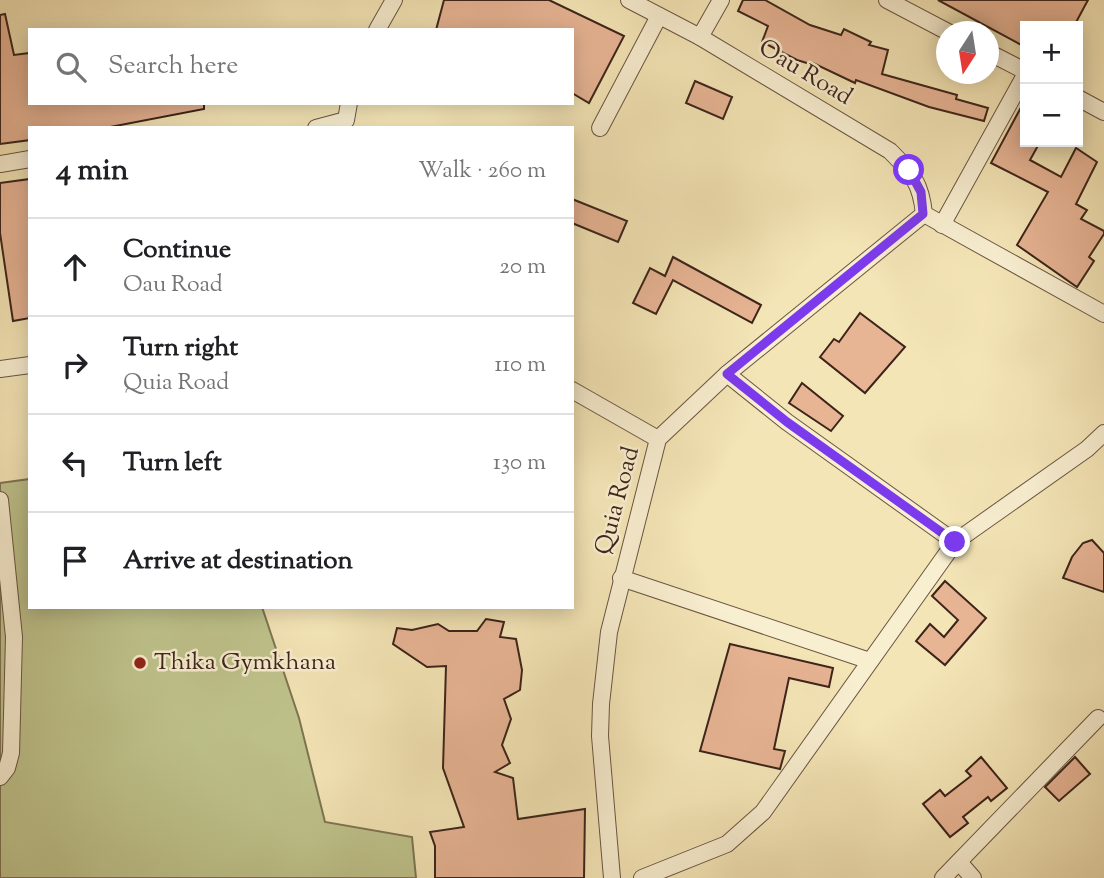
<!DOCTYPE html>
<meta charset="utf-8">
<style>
:root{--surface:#fff;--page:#f2f2f2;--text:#202124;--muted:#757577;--line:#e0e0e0}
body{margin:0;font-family:"Sorts Mill Goudy",serif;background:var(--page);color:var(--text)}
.controls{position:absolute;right:21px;top:21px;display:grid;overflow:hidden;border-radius:0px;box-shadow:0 4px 18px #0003}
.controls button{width:63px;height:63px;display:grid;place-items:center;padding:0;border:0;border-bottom:2px solid var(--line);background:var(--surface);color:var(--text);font:35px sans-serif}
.compass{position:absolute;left:936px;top:21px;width:63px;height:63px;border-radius:50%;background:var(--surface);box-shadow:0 4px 18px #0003;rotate:192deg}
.stop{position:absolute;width:21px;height:21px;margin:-16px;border:5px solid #7c3aed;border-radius:50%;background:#fff}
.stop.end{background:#7c3aed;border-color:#fff;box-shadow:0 2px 7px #0008}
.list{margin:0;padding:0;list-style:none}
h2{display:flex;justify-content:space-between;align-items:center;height:91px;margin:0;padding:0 28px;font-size:30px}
h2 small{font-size:23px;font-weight:400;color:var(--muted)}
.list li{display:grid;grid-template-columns:46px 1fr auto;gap:21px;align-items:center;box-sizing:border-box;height:98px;padding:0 28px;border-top:2px solid var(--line)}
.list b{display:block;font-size:26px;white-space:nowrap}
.list p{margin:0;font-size:23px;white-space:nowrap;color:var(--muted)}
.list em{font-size:23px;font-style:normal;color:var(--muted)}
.icon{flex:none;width:38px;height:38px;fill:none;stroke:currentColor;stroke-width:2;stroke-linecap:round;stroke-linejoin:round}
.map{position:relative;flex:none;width:1104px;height:878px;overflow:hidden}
.search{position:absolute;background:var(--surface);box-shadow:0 4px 18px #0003;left:28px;top:28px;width:546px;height:77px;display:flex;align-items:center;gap:18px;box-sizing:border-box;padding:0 24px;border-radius:0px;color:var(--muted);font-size:26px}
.panel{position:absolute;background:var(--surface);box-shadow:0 4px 18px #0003;left:28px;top:126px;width:546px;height:483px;border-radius:0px}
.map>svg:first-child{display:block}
.green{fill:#bfc38c;stroke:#7e7453;stroke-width:2}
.building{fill:#e7b494;stroke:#3c241a;stroke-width:2}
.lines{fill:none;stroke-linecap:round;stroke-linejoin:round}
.minor-casing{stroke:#6a5441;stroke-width:18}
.minor{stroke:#f8eed0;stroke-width:16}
.route{stroke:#7c3aed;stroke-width:9}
.poi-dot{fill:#8f2418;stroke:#f8eed0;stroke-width:2.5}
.labels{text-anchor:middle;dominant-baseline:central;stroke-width:5;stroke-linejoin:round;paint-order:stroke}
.street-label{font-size:24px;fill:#3c241a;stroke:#f8eed0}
.poi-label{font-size:24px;fill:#3c241a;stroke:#f8eed0;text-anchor:start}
</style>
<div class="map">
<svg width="1104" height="878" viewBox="0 0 1104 878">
<rect width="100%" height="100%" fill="#f4e5b6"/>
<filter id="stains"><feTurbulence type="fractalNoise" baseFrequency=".00286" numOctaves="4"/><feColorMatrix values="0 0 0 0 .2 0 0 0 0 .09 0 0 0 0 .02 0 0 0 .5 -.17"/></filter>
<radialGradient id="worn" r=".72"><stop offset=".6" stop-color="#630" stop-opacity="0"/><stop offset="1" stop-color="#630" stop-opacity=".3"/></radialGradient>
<path class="green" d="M30 479V607H262L299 718 325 822 412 837 416 878H0V483Z"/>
<g class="building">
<path d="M444 0H549L624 36 589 103 572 93V30H436Z"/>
<path d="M743 0H765L810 25 841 35 844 29 871 42 869 45 888 50 882 74 957 95 956 99 988 108 984 121 929 107 856 80 855 83 811 62 810 64 797 60 762 42 768 26 738 11Z"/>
<path d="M938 0H1088L1074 26H1025V47Z"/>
<path d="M5 14 14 55 30 53V103H204V109L105 128H30V140L0 144V15Z"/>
<path d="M695 81 732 97 723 119 686 103Z"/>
<path d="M1025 100V142H1040L1030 160 1061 177 1076 148 1097 162 1076 204 1087 210 1081 219 1104 231V234L1089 257 1094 261 1077 287 1017 245 1048 192 991 163Z"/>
<path d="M30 179V318L13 321 0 233V183Z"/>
<path d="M572 199 627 221 618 242 572 223Z"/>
<path d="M673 257 761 305 752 323 673 280 656 314 633 303 650 268 665 276Z"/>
<path d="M860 313 905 347 865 393 820 357 834 339 839 342Z"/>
<path d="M802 383 843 416 831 431 789 403Z"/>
<path d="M1092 540 1104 553V592L1063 578 1072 557 1083 543Z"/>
<path d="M945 581 986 618 945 665 916 641 930 624 944 637 958 620 932 596Z"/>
<path d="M486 619 504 622 500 637 516 639 522 670 520 690 504 699 511 719 502 745 510 763 495 772 513 778 518 819 585 809 584 878H435V846L430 832 464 827 443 768 446 666 427 667 393 644 397 628 412 630 438 624 449 631H477Z"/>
<path d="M730 644 833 668 829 687 789 678 774 749 785 751 780 769 700 751Z"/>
<path d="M981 757 1007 788 991 801 988 797 963 817 968 823 950 837 923 804 940 790 945 796 971 776 966 771Z"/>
<path d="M1075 757 1090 774 1059 801 1045 787Z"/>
</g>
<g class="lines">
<defs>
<g id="minor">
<path d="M629 0 700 37 890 151C912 173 921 183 924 214"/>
<path d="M887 0 948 32"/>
<path d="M377 30 394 0"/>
<path d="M700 37 721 0"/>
<path d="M988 52 1025 71"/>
<path d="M1078 98 1104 112"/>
<path d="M316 128 346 120 349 103"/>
<path d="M600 128 659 16"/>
<path d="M0 164 30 159"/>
<path d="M924 214 1104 314"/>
<path d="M942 225 1025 75"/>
<path d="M0 369 30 365"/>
<path d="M572 390 658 439"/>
<path d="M0 500 14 637 11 753 7 768 0 777"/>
<path d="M955 542 1087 449 1104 433"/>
<path d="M621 578 870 661"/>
<path d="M959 862 973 878"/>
<path d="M612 878 600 736 601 704 609 632 658 439 727 374 924 214"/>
<path d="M642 878 727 844 763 812 955 542 787 422 727 374"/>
<path d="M943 878 1098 718"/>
</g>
</defs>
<use href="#minor" class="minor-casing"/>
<use href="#minor" class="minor"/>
</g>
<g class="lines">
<path class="route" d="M909 170 921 192 923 214 727 374 787 422 955 542"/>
</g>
<circle class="poi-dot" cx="140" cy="663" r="7"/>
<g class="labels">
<g class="street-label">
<text transform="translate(805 73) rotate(31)">Oau Road</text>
<text transform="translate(618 501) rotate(-75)">Quia Road</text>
</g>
<g class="poi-label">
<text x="154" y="663">Thika Gymkhana</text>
</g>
</g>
<rect width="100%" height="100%" filter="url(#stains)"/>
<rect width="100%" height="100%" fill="url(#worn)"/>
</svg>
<div class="controls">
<button>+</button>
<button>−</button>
</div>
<svg class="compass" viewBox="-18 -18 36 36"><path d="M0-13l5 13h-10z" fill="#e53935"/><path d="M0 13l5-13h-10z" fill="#757577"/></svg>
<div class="stop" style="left:909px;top:170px"></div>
<div class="stop end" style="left:955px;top:542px"></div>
<div class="search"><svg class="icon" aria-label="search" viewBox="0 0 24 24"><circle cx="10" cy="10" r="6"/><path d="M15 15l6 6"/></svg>Search here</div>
<section class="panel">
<h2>4 min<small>Walk · 260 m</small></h2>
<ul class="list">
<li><svg class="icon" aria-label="ahead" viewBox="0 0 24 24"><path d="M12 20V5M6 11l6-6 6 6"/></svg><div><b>Continue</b><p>Oau Road</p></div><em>20 m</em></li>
<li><svg class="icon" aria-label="right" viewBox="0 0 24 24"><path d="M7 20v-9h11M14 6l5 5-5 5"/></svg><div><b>Turn right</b><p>Quia Road</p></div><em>110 m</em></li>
<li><svg class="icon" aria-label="left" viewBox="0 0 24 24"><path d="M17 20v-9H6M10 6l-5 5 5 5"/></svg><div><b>Turn left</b></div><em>130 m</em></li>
<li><svg class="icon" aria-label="arrive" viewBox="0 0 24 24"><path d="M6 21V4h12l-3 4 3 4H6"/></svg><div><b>Arrive at destination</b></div></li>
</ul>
</section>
</div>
